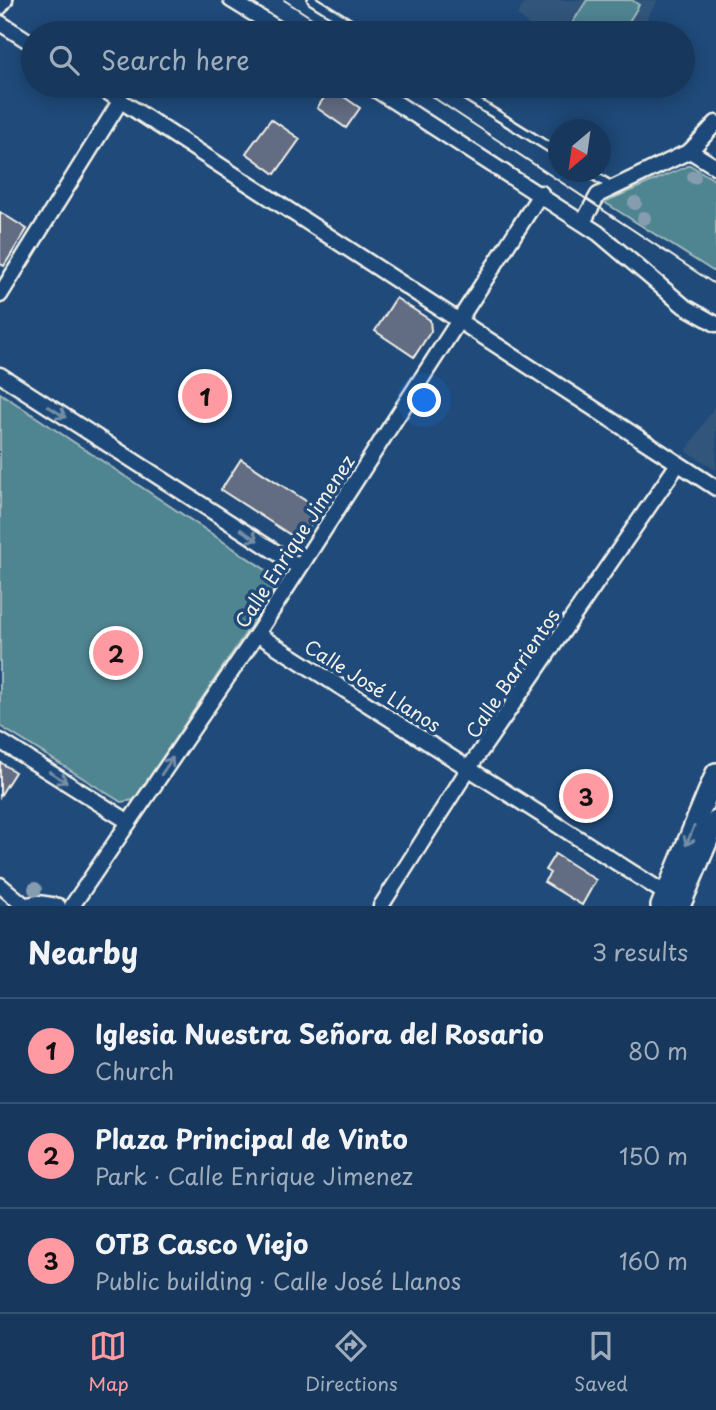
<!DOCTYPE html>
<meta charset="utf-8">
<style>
:root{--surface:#17385c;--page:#244365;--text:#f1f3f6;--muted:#9eacbb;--line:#365272;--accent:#ff9aa2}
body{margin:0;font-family:"Playpen Sans",sans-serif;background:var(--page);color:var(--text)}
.compass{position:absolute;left:548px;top:119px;width:63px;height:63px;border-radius:50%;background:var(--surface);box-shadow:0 4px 18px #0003;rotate:209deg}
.you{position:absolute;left:425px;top:401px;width:24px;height:24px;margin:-18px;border:5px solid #fff;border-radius:50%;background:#1a73e8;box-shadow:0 0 0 10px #1a73e833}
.badge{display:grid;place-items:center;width:46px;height:46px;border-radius:50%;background:var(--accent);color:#111;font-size:23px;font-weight:700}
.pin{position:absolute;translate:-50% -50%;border:4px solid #fff;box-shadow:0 2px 7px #0006}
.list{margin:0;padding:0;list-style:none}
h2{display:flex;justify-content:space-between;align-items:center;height:91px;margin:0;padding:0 28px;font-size:30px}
h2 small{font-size:23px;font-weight:400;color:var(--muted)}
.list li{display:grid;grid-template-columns:46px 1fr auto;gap:21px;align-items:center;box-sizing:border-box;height:105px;padding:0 28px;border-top:2px solid var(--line)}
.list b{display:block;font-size:26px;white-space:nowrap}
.list p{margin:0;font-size:23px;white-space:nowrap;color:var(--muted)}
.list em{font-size:23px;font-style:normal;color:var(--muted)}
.icon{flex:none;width:38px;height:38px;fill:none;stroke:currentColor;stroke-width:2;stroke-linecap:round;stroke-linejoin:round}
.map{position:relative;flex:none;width:716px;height:906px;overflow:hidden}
.search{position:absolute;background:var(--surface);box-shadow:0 4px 18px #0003;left:21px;right:21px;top:21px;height:77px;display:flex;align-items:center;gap:18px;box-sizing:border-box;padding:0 24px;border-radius:38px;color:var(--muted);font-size:26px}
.sheet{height:406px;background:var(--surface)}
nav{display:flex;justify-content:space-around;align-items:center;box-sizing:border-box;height:98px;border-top:2px solid var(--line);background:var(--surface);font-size:19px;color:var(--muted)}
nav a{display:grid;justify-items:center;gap:4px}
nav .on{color:var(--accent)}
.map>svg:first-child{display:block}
.built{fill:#33547c}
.green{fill:#4f8491;stroke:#a2babc;stroke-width:2}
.building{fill:#626c82;stroke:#f4f1e8;stroke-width:2}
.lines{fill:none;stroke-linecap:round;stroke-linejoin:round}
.service-casing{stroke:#f4f1e8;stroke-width:12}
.minor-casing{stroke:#f4f1e8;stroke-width:19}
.secondary-casing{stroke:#f4f1e8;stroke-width:24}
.service{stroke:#1f4a7a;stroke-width:7}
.minor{stroke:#1f4a7a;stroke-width:14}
.secondary{stroke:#1f4a7a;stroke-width:19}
.tram{stroke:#f4f1e8;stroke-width:2}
.tree{fill:#869daf}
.oneway{stroke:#748da6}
.labels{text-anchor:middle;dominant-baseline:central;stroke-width:7;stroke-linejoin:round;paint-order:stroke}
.street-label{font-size:19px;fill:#f4f1e8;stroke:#1f4a7a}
</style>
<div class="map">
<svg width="716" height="906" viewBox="0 0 716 906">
<rect width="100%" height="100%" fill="#1f4a7a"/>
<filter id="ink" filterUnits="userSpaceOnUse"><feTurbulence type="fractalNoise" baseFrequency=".0143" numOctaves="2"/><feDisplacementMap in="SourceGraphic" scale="14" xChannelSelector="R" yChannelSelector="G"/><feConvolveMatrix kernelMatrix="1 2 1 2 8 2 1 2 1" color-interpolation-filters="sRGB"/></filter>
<g filter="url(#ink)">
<g class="built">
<path d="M526 0H658L638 33H538L517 15Z"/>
<path d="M716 404V470L686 451Z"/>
</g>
<g class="green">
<path d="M587 0H632L639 5 622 33H566Z"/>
<path d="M690 165 716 181V273L604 202Z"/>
<path d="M0 393 281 580 134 800 121 802 0 726Z"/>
</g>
<g class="building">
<path d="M331 88 360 108 346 128 317 108Z"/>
<path d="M271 119 300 139 275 174 246 153Z"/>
<path d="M0 212 27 229 4 266 0 264Z"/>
<path d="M396 298 430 320 431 331 414 357 375 331Z"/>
<path d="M241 459 320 510 300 541 221 490Z"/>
<path d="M0 762 15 772 0 796Z"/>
<path d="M555 854 596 880 582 905 544 882 550 873 545 870Z"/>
</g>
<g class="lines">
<defs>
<g id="service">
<path d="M312 0 365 33"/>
<path d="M450 86 558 153"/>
<path d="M588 172 613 187"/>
</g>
<g id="minor">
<path d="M231 0 285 33"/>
<path d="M0 7 5 0"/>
<path d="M0 23 33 44"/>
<path d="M98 86 716 488"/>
<path d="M370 86 598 233 684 306 716 324"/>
<path d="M690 151 716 167"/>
<path d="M583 222 598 195 690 151 716 123"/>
<path d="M0 295 121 100"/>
<path d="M0 375 299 567"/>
<path d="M257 634 674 899"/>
<path d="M0 741 129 822"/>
<path d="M0 885 24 905"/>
<path d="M22 906 38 903 58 906"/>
<path d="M72 906 257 634 541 193"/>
<path d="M381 906 469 768 678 464"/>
</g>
<g id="secondary">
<path d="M661 906 716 773"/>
<path d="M680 906 716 821"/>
</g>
</defs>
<use href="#service" class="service-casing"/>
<use href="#minor" class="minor-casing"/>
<use href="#secondary" class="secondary-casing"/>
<use href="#service" class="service"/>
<use href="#minor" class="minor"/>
<use href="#secondary" class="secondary"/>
<g class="tram">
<path d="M284 0 335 33"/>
<path d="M416 86 716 285"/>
</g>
</g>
<g class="tree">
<circle cx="694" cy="177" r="7"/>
<circle cx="635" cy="203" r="7"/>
<circle cx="644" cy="218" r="7"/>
<circle cx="35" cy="889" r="7"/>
</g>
<defs><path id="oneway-shaft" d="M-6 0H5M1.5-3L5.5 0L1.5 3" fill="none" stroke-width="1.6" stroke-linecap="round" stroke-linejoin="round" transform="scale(1.75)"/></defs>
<g class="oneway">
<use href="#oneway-shaft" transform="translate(57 412) rotate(33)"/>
<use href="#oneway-shaft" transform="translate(249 535) rotate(33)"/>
<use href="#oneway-shaft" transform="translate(167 766) rotate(-56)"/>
<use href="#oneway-shaft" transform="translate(58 777) rotate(32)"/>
<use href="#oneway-shaft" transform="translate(690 836) rotate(113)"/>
</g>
</g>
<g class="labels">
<g class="street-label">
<text transform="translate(294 541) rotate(-57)">Calle Enrique Jimenez</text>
<text transform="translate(512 673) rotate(-56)">Calle Barrientos</text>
<text transform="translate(373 685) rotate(32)">Calle José Llanos</text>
</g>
</g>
</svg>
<svg class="compass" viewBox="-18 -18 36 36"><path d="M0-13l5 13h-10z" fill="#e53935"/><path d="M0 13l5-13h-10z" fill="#9eacbb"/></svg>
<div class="you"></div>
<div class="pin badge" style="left:205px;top:396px">1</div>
<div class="pin badge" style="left:116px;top:653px">2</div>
<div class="pin badge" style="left:586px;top:796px">3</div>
<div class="search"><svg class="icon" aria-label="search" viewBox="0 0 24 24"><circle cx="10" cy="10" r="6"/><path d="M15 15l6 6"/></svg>Search here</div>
</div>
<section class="sheet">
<h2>Nearby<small>3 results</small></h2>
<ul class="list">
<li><span class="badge">1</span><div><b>Iglesia Nuestra Señora del Rosario</b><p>Church</p></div><em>80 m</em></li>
<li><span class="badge">2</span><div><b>Plaza Principal de Vinto</b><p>Park · Calle Enrique Jimenez</p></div><em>150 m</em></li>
<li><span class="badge">3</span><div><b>OTB Casco Viejo</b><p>Public building · Calle José Llanos</p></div><em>160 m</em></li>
</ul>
</section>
<nav>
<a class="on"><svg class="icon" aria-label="map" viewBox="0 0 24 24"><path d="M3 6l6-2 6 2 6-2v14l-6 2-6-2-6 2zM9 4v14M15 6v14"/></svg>Map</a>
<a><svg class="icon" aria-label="directions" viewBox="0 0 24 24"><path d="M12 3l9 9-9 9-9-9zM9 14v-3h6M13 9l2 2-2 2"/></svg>Directions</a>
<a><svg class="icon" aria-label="saved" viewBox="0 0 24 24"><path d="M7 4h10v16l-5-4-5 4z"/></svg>Saved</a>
</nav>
